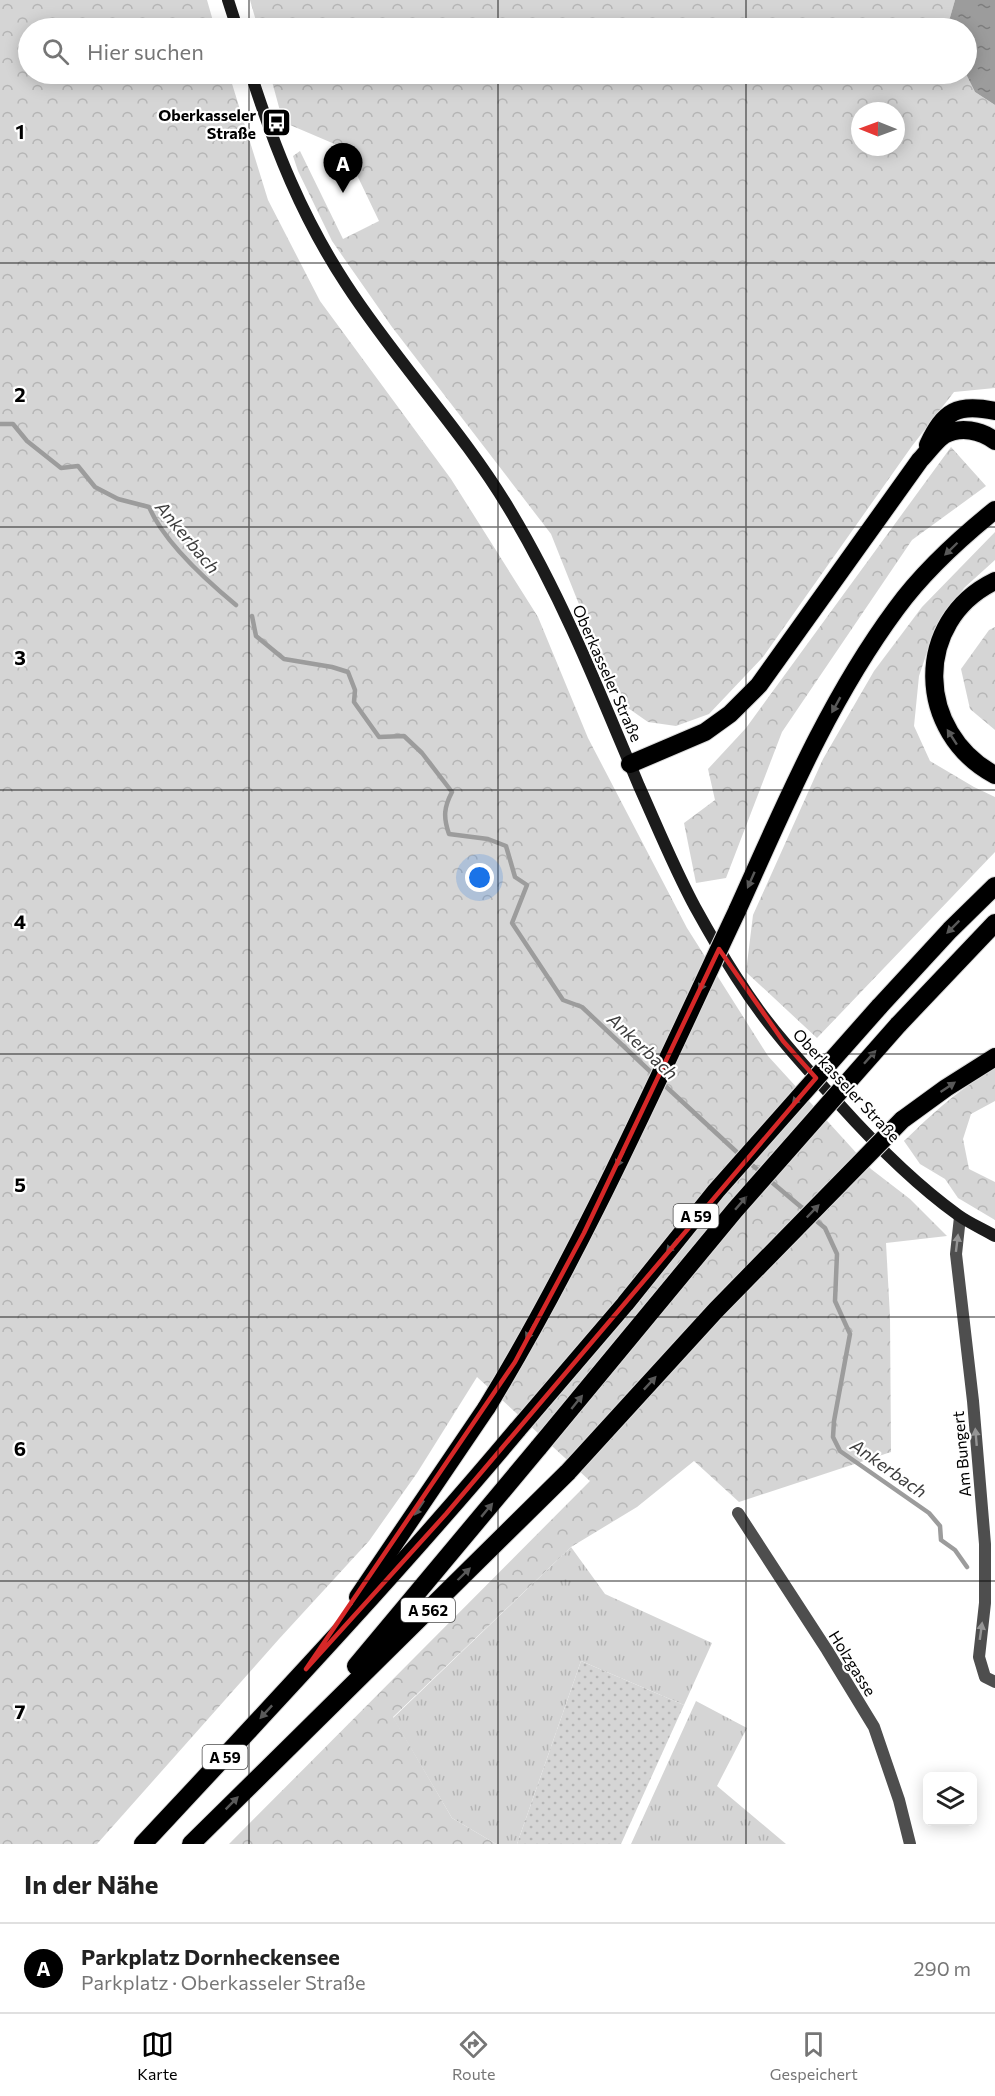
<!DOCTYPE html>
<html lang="de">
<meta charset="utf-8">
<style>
:root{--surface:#fff;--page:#f2f2f2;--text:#222;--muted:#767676;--line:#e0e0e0;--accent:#000}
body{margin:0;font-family:Commissioner,sans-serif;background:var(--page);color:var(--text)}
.controls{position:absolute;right:18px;bottom:18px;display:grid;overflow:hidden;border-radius:9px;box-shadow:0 3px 15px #0003}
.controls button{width:54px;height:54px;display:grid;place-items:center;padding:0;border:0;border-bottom:2px solid var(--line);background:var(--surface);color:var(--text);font:30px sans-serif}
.compass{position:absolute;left:851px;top:102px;width:54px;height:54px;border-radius:50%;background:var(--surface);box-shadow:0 3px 15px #0003;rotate:271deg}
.you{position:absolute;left:480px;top:878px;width:21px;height:21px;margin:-15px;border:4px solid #fff;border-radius:50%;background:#1a73e8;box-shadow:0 0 0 9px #1a73e833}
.badge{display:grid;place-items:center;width:39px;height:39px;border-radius:50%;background:var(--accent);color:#fff;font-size:20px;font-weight:700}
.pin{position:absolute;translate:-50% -50px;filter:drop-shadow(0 2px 3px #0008)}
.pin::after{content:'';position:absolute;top:32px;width:21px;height:18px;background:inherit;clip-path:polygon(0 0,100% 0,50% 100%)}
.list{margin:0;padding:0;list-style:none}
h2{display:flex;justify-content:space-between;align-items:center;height:78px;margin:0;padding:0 24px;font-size:26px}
h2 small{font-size:20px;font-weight:400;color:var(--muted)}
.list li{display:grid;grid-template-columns:39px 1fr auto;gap:18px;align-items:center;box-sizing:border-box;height:90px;padding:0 24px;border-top:2px solid var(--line)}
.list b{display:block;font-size:22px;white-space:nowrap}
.list p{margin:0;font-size:20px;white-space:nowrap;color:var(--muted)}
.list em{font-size:20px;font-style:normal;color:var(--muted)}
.icon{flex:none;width:33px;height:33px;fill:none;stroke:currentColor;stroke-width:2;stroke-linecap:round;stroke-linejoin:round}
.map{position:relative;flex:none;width:995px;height:1844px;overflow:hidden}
.search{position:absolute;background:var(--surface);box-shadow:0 3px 15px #0003;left:18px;right:18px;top:18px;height:66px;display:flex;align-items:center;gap:15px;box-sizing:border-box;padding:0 21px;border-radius:33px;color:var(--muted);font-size:22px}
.sheet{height:168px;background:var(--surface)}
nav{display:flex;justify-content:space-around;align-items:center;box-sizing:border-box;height:84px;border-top:2px solid var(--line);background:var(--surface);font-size:16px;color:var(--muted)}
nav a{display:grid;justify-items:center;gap:3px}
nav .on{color:var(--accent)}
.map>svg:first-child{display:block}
.grass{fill:url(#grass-tufts)}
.forest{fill:url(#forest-crowns);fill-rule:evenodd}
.park{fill:url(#park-dots)}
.water{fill:url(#water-ripples)}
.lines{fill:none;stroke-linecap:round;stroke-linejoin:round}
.stream{stroke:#9c9c9c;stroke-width:4.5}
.highway-casing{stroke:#dbdbdb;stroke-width:20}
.street{stroke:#4e4e4e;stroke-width:12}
.secondary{stroke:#1b1b1b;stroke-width:12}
.highway{stroke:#000;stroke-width:18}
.highway-bridge-casing{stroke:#dbdbdb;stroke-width:20;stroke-linecap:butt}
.highway-bridge{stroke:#000;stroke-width:18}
.oneway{fill:#595959}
.oneway2{fill:#959595}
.marked{fill:none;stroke:#d62828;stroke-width:4.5;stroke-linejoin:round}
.grid{fill:none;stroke:#000;stroke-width:1.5;stroke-opacity:0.55}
.labels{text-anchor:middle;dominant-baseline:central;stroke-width:4.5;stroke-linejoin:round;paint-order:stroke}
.shield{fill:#fff;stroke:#4c4c4c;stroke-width:1.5}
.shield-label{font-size:15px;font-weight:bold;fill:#000}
.poi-label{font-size:16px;font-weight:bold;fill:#000;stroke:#fff;text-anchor:end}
.street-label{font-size:16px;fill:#000;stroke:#fff}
.water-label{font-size:18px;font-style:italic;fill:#3d3d3d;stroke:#fff}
.grid-label{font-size:20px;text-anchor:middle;font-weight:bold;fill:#000;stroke:#fff;stroke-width:4.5;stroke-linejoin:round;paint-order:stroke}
</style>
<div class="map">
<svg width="995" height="1844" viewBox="0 0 995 1844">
<defs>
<pattern id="grass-tufts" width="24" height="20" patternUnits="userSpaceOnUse" patternTransform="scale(1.5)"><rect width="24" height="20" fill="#d5d5d5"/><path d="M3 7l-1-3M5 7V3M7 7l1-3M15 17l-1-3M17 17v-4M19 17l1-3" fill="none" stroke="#b5b5b5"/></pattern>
<pattern id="forest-crowns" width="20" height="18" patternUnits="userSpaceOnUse" patternTransform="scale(1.5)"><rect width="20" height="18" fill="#d5d5d5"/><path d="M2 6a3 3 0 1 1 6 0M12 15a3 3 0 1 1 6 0" fill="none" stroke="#b5b5b5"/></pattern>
<pattern id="park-dots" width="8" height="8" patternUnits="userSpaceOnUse" patternTransform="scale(1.5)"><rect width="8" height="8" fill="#d5d5d5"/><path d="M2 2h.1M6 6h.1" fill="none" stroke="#b5b5b5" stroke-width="1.8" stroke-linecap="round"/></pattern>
<pattern id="water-ripples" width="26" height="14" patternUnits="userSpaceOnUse" patternTransform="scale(1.5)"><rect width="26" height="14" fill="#9c9c9c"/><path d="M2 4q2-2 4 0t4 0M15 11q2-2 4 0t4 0" fill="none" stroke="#7d7d7d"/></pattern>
</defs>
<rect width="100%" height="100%" fill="#fff"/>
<g class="grass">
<path d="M571 1547 605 1594 712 1643 684 1705 581 1661 517 1844H496L452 1818 393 1718Z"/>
<path d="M696 1701 747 1728 717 1786 786 1844H631Z"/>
</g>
<g class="forest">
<path d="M0 0H207L215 28H28V74H229L268 200 320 301 451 479 538 617 588 738 687 928 768 1056 871 1169 910 1199 947 1236 886 1243 890 1317 891 1452 739 1502 694 1461 637 1507 571 1547 393 1717 452 1818 496 1844H229L590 1481 477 1377 417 1473 369 1541 279 1639 97 1844H0Z"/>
<path d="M250 0H955L947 28H258Z"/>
<path d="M270 74H966L975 92 995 105V388L954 392 912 446 763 657 709 714 676 726 648 722 628 708 590 632 551 534 392 327 332 241 298 171 293 156 300 151 343 239 379 221 344 148 283 122ZM860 111H896V147H860Z"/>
<path d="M951 447 986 486 912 540 782 732 726 878 696 883 684 823 715 800 708 769 746 728Z"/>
<path d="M995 532V560L964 588 934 631 919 676 914 726 930 761 974 787 995 797V852L817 1038 746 972 753 915 823 759 874 671 922 607Z"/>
<path d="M995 627V730L970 709 961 669 989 630Z"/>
<path d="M995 1068V1101L971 1114 963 1139 969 1169 995 1182V1220L958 1198 945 1179 920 1164 904 1141C934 1112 959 1089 995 1068Z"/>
</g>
<path class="park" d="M581 1661 684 1705 621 1844H517Z"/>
<path class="water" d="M955 0H995V105L975 92 966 74V28H947Z"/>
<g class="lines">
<g class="stream">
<path d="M0 424H13L27 441 61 468 78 466 95 487 118 499 149 507C164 542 207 581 236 605"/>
<path d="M252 616 256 636 284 659 332 667 348 672 355 690 354 702 379 737 404 736 422 753 452 792C444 807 443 817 449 834L488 839 506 846 515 877 527 885 512 923 563 1000 582 1007 655 1076"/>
<path d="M661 1082 741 1156"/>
<path d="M747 1161 762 1173"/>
<path d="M768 1179 807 1212"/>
<path d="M813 1218 825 1228 837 1254 835 1301 850 1334 834 1421 833 1437 840 1451 929 1513 940 1526 941 1540 955 1550 967 1567"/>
</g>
<defs>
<g id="highway">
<path d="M928 445C944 411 957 403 995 411"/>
<path d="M995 581C912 621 916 733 995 775"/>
<path d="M630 764 705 732 730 714 759 685 920 460C928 452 935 441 944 435 960 426 981 430 995 441"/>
<path d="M737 911C784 807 828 701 896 609 923 572 959 539 995 510"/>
<path d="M879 1007 950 930 995 886"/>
<path d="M898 1025 995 923"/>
<path d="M902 1120 946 1088 995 1057"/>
<path d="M358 1597 487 1407"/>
<path d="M356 1666 539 1447"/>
<path d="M143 1844C270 1708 398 1572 518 1429"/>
<path d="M191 1844 568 1472"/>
</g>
</defs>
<use href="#highway" class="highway-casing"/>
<g class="street">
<path d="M960 1217 956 1254 973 1401 985 1544V1603L979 1657 985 1677 995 1682"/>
<path d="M738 1513 827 1650 874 1727 899 1800 910 1844"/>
</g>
<g class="secondary">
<path d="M228 0 237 28"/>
<path d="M251 74C275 149 302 217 346 284 397 363 463 431 511 512 563 599 600 693 639 786 657 826 674 868 695 907 721 954 749 1001 784 1042 802 1064 821 1084 840 1105 876 1145 915 1184 958 1215 969 1223 983 1229 995 1236"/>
</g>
<use href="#highway" class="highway"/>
<defs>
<g id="highway-bridge">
<path d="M487 1407C583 1249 658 1078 737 911"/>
<path d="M518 1429 625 1304 716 1191 879 1007"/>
<path d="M539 1447 735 1210 898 1025"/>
<path d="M568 1472 716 1310 902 1120"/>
</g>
</defs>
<use href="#highway-bridge" class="highway-bridge-casing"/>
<use href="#highway-bridge" class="highway-bridge"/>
</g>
<defs><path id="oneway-solid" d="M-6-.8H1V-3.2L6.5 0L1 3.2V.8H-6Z" transform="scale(1.5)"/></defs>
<g class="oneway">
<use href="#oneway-solid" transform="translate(951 549) rotate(136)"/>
<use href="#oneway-solid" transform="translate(836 705) rotate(119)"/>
<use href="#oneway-solid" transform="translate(952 737) rotate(-123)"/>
<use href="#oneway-solid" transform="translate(751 880) rotate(114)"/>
<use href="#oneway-solid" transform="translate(953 927) rotate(135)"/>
<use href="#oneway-solid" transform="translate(703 983) rotate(115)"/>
<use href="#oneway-solid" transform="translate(870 1057) rotate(-48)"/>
<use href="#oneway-solid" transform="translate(948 1087) rotate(-34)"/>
<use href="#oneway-solid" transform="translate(798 1098) rotate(131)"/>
<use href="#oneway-solid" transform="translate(620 1159) rotate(116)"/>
<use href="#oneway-solid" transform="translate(741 1203) rotate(-49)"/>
<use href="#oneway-solid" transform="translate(813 1211) rotate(-46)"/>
<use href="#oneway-solid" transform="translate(672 1246) rotate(129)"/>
<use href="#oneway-solid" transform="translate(530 1332) rotate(118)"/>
<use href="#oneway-solid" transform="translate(650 1383) rotate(-47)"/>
<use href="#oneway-solid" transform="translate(577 1402) rotate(-51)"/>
<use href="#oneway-solid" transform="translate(419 1508) rotate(124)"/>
<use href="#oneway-solid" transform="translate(487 1510) rotate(-50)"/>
<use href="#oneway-solid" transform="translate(464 1574) rotate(-44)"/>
<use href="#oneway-solid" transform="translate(266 1712) rotate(133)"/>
<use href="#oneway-solid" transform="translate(232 1803) rotate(-45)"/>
</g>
<g class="oneway2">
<use href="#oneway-solid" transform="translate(957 1243) rotate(-83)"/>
<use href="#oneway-solid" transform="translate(976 1437) rotate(-95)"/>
<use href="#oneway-solid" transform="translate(981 1631) rotate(-82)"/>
</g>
<path class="marked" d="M719 949 783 1041 816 1078 446 1514 306 1669 515 1362 584 1233Z"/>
<path class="grid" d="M249 0V28M498 0V28M746 0V28M249 74V1844M498 74V1844M746 74V1844M0 263H995M0 527H995M0 790H995M0 1054H995M0 1317H995M0 1581H995"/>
<defs>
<symbol id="bus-square" viewBox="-11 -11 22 22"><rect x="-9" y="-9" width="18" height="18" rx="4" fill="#000" stroke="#fff"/><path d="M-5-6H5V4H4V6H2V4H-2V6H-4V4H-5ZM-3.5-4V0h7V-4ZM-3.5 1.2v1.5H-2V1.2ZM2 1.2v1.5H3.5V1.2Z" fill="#fff"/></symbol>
</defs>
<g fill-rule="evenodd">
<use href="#bus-square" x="260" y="106" width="33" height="33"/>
</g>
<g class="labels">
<g class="shield">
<rect x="673.5" y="1204" width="45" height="24" rx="4.5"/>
<rect x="401" y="1598" width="54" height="24" rx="4.5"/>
<rect x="202.5" y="1745" width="45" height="24" rx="4.5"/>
</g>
<g class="shield-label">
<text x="696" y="1216">A 59</text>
<text x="428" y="1610">A 562</text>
<text x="225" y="1757">A 59</text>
</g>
<g class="poi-label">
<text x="256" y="114">Oberkasseler<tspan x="256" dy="18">Straße</tspan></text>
</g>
<g class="street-label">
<text transform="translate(608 673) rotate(66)">Oberkasseler Straße</text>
<text transform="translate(847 1085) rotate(47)">Oberkasseler Straße</text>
<text transform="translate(961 1454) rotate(-95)">Am Bungert</text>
<text transform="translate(853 1663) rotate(58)">Holzgasse</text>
</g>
<g class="water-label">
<text transform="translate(188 537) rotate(50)">Ankerbach</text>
<text transform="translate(643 1046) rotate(43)">Ankerbach</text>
<text transform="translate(889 1468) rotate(35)">Ankerbach</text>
</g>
</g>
<g class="grid-label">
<text x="20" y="139">1</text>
<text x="20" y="402">2</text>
<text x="20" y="665">3</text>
<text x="20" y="929">4</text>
<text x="20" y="1192">5</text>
<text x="20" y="1456">6</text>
<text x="20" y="1719">7</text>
</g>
</svg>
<div class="controls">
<button><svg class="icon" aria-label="layers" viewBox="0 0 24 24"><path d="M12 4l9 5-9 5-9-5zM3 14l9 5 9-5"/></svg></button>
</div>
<svg class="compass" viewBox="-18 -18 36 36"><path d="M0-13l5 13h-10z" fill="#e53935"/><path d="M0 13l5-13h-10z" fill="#767676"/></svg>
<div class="you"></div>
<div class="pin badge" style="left:343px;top:193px">A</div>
<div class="search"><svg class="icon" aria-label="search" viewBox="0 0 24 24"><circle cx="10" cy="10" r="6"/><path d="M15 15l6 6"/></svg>Hier suchen</div>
</div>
<section class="sheet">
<h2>In der Nähe<small></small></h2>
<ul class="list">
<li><span class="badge">A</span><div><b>Parkplatz Dornheckensee</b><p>Parkplatz · Oberkasseler Straße</p></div><em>290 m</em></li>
</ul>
</section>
<nav>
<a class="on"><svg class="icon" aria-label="map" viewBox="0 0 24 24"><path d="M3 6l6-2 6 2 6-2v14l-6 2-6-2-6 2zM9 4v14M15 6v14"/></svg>Karte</a>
<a><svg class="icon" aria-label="directions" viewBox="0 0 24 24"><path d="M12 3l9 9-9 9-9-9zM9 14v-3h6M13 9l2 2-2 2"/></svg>Route</a>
<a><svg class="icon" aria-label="saved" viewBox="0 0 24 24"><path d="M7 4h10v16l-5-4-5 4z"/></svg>Gespeichert</a>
</nav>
